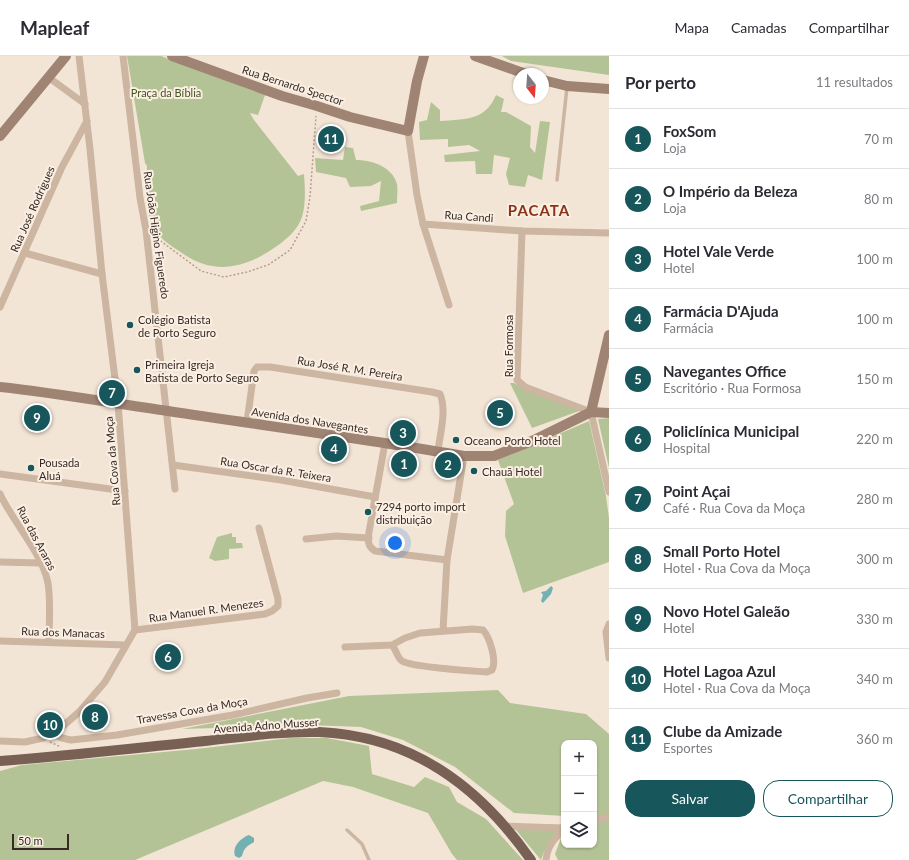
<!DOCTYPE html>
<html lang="pt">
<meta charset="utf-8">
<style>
:root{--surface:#fff;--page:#f2f2f3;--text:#2b2b33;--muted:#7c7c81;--line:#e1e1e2;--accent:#17565a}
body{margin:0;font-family:Lato,sans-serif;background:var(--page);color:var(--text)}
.controls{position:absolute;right:12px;bottom:12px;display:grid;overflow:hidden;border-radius:8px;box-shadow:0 1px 3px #0004}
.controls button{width:36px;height:36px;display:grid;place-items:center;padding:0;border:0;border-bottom:1px solid var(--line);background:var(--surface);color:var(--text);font:20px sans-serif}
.compass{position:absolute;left:513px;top:12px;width:36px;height:36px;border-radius:50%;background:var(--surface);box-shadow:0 1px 3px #0004;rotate:163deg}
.scale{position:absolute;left:12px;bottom:10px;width:57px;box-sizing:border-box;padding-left:4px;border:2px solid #352a25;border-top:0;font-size:11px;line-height:14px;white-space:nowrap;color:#352a25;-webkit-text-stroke:3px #fbefe3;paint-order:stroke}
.you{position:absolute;left:395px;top:487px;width:14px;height:14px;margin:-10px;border:3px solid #fff;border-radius:50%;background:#1a73e8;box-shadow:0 0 0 6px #1a73e833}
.badge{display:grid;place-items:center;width:26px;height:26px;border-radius:50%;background:var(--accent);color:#fff;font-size:13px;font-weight:700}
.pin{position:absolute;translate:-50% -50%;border:2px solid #fff;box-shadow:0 1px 4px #0006}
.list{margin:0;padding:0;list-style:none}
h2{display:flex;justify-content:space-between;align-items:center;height:52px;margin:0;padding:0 16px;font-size:17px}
h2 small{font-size:13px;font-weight:400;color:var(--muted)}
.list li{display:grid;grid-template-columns:26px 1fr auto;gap:12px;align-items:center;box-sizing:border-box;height:60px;padding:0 16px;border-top:1px solid var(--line)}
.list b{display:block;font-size:15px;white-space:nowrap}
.list p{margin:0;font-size:13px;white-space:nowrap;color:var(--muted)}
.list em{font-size:13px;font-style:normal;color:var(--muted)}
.actions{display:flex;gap:8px;padding:12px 16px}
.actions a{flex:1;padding:9px 0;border:1px solid var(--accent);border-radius:16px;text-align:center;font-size:14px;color:var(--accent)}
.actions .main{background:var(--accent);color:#fff}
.icon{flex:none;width:22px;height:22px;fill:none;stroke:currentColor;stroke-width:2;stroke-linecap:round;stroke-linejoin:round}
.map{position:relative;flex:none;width:609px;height:804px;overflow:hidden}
header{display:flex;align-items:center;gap:24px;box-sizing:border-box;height:56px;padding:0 20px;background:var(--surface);border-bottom:1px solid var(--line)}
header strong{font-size:19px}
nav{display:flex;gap:22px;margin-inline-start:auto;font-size:14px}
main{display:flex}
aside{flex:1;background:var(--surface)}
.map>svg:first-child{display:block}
.green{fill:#b4c395}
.water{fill:#73b0b2}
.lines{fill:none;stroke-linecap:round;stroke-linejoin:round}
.path{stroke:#b89e8c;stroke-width:1.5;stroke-dasharray:2 2;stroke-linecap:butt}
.lane{stroke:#ccb5a1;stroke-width:3.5}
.street{stroke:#ccb5a1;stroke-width:7}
.secondary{stroke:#9f8373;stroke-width:10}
.primary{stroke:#796054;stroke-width:10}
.poi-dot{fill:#17565a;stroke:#fbefe3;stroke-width:1.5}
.labels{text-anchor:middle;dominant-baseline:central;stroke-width:4;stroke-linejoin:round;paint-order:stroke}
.street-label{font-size:11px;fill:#352a25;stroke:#fbefe3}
.park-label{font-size:11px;fill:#445626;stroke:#fbefe3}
.poi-label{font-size:11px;fill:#352a25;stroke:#fbefe3;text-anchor:start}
.district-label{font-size:15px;font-weight:bold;letter-spacing:1px;fill:#8b3217;stroke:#fbefe3}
</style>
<header>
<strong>Mapleaf</strong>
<nav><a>Mapa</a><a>Camadas</a><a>Compartilhar</a></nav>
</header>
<main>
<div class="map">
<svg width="609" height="804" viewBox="0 0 609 804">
<rect width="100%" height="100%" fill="#f3e5d6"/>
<g class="green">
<path d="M127 0H161L265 39 258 59 250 57 254 64 298 120 304 118C305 132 306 148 302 161 297 175 286 184 274 192 242 214 211 219 179 195 171 190 162 184 156 175 144 156 146 131 147 110L145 107Z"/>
<path d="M502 0H609V19L511 5Z"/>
<path d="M496 39 504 43 501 56H506L531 70 530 91 535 97 540 65 550 66 542 124 528 119 525 131 509 129 506 118 510 102 494 99 492 118H476L475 105 445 106 444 99 480 95 469 89 448 91V83L420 84 419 66 427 64 431 46 440 54V65C465 63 485 65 496 39Z"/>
<path d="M345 91 353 92 356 104C371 104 392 110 397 128 398 133 397 141 397 147L361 155 360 150 379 145 381 125 371 130 350 131 346 122 316 116 315 102 343 104Z"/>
<path d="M510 327H514L526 334 582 354 532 372Z"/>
<path d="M609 362V412L598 363Z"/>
<path d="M589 365 606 440 609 462V506L523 537 505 480 506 455 514 448 498 404Z"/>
<path d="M232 477V481H236V487H242L243 492 229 493V503L215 505 209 502 217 481Z"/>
<path d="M498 634 510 647 586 658 609 678V804H558L555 798 561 782 564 763V789H594V687H564V760L514 757 455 711 403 684 361 671 309 669 182 673 349 640Z"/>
<path d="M291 682H327L369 690 372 718 414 731 425 721 449 731 457 746 486 763 523 804H457L452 798 428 757 353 731 323 725 135 804H0V715L22 709 196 693Z"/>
<path d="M516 774H561C551 783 545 791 541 804Z"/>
</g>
<g class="water">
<path d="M551 530 553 532 551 538 543 547 541 545 543 539 541 536 546 535Z"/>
<path d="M249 779 254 782V786C247 790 244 792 242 800L239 802 235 800C232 790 241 782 249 779Z"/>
</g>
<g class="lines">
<g class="path">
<path d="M154 180 201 215 224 221 247 216 268 209 290 194 306 165 310 141 316 60"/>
<path d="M50 686 61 691"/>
</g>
<g class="lane">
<path d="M557 124 567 31"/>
<path d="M347 774 362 788 369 804"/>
</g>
<g class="street">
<path d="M123 0 140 142 146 174 175 433"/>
<path d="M48 21 85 48"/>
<path d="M408 75 417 139 423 168 449 249"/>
<path d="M423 168 522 175 609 177"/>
<path d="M522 175 517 324 525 331 591 356 609 436"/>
<path d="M25 197 102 218"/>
<path d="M0 251 62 111 87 65"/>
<path d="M247 366 254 315 257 311H270L432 336 440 338C447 355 440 377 438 395"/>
<path d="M385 387 369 476C368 484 367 490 375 495L447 504"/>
<path d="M173 409 281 424 375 441"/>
<path d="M0 418 125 435"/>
<path d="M0 438C13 466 42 497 48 527 51 546 49 567 49 586"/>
<path d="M306 483 336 480 369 482"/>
<path d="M0 506 40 507"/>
<path d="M609 568 606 576 609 602"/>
<path d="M135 574 265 558 272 555 278 550V543L259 472"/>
<path d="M443 575 447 504 464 400"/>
<path d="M0 585 126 589"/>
<path d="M345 591 392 589 405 582 420 577 473 573 483 574C490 582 497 605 492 614L487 616C472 615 412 611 402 605 397 602 396 593 392 589"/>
<path d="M52 677 62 682 71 684 117 679 233 659 307 642 337 637"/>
<path d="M0 685 25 686 43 682 63 670 79 656 105 626 135 574 118 347 102 218 90 93 79 0"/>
<path d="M594 765 609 761"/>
<path d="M504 770 564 772"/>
<path d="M546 804C547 792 554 781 564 775"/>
</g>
<g class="secondary">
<path d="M172 0 282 40 317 50 350 61 408 75 417 25 424 0"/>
<path d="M475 0 526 18"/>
<path d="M543 24 567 30 609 33"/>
<path d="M0 80 66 0"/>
<path d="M0 331C56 337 112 347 168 355 267 370 366 383 464 400H494L532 385 591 356 609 357"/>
<path d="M591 356 609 279"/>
</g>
<path class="primary" d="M0 705C68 700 136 692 205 685 242 681 281 675 319 676 412 680 479 730 531 804"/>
</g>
<g class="poi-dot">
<circle cx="130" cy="269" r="4"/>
<circle cx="137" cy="314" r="4"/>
<circle cx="456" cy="384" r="4"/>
<circle cx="31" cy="412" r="4"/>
<circle cx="474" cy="415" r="4"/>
<circle cx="368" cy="456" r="4"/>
</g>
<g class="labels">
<g class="street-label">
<text transform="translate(293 29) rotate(18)">Rua Bernardo Spector</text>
<text transform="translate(32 153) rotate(-66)">Rua José Rodrigues</text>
<text transform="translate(469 160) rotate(4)">Rua Candi</text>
<text transform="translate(157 179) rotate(82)">Rua João Higino Figueredo</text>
<text transform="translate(508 290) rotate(-90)">Rua Formosa</text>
<text transform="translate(350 312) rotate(9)">Rua José R. M. Pereira</text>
<text transform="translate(310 364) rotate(9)">Avenida dos Navegantes</text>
<text transform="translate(112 405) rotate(-95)">Rua Cova da Moça</text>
<text transform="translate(276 413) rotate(9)">Rua Oscar da R. Teixera</text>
<text transform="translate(37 482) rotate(62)">Rua das Araras</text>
<text transform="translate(206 554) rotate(-8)">Rua Manuel R. Menezes</text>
<text transform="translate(63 576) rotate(2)">Rua dos Manacas</text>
<text transform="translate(192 654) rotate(-10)">Travessa Cova da Moça</text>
<text transform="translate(266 669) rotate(-4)">Avenida Adno Musser</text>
</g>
<g class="park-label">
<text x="166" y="36">Praça da Bíblia</text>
</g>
<g class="poi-label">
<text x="138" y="263">Colégio Batista<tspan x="138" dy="13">de Porto Seguro</tspan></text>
<text x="145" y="308">Primeira Igreja<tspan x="145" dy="13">Batista de Porto Seguro</tspan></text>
<text x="464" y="384">Oceano Porto Hotel</text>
<text x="39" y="406">Pousada<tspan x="39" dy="13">Aluá</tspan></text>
<text x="482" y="415">Chauã Hotel</text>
<text x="376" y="450">7294 porto import<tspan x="376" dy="13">distribuição</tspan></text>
</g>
<g class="district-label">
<text x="539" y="154">PACATA</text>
</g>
</g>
</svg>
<div class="controls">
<button>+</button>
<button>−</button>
<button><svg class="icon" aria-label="layers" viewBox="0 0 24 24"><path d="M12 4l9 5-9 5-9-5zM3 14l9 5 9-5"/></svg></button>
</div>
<svg class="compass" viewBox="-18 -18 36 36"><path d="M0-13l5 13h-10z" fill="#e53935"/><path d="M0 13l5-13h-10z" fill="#7c7c81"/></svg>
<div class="scale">50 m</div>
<div class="you"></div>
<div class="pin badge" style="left:404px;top:408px">1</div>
<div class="pin badge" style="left:448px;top:409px">2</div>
<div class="pin badge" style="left:403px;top:377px">3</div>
<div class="pin badge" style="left:334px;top:393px">4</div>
<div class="pin badge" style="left:500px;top:357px">5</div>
<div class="pin badge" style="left:168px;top:601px">6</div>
<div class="pin badge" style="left:112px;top:337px">7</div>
<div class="pin badge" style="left:95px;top:661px">8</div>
<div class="pin badge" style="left:37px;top:362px">9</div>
<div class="pin badge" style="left:50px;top:669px">10</div>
<div class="pin badge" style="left:331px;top:83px">11</div>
</div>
<aside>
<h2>Por perto<small>11 resultados</small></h2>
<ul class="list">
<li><span class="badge">1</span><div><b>FoxSom</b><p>Loja</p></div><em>70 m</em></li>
<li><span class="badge">2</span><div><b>O Império da Beleza</b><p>Loja</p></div><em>80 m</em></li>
<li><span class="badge">3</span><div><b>Hotel Vale Verde</b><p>Hotel</p></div><em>100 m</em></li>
<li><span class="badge">4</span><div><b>Farmácia D'Ajuda</b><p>Farmácia</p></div><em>100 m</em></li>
<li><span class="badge">5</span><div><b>Navegantes Office</b><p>Escritório · Rua Formosa</p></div><em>150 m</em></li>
<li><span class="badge">6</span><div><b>Policlínica Municipal</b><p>Hospital</p></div><em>220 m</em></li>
<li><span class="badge">7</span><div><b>Point Açai</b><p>Café · Rua Cova da Moça</p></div><em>280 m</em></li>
<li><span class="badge">8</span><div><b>Small Porto Hotel</b><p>Hotel · Rua Cova da Moça</p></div><em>300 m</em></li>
<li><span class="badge">9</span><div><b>Novo Hotel Galeão</b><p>Hotel</p></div><em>330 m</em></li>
<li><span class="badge">10</span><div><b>Hotel Lagoa Azul</b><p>Hotel · Rua Cova da Moça</p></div><em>340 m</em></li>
<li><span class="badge">11</span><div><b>Clube da Amizade</b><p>Esportes</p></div><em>360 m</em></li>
</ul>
<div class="actions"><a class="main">Salvar</a><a>Compartilhar</a></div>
</aside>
</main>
